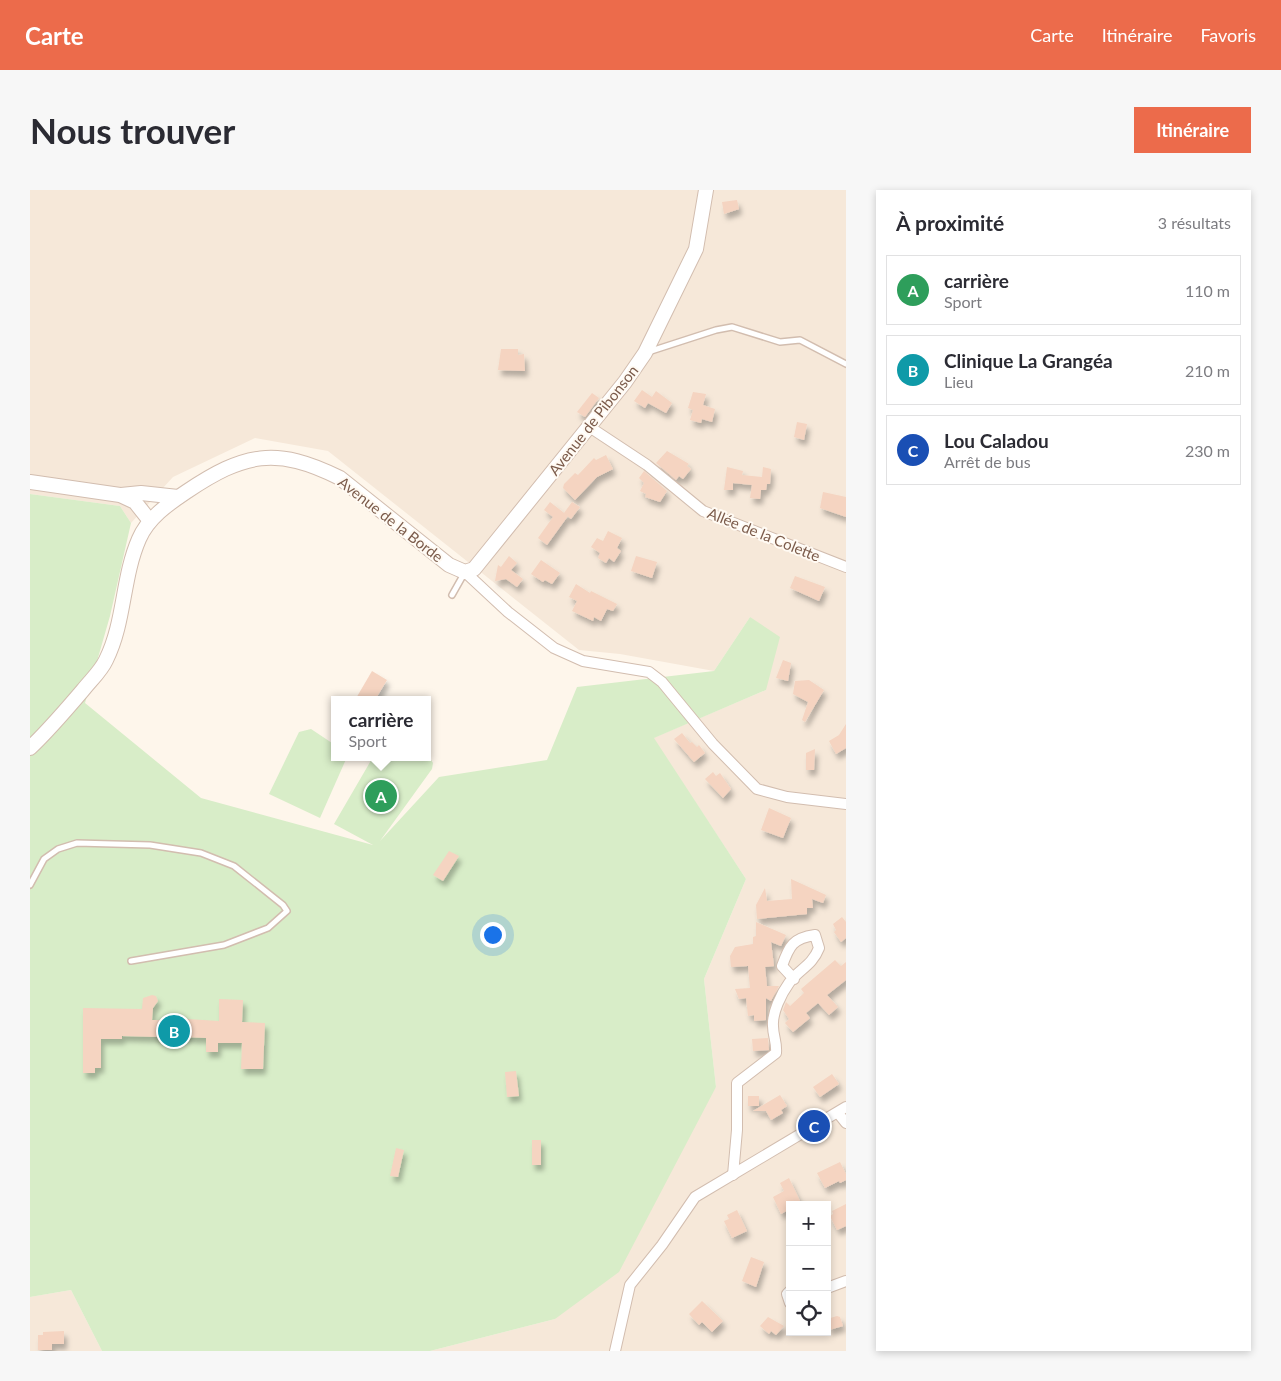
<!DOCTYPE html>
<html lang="fr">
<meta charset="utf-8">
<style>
:root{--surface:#fff;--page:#f7f7f7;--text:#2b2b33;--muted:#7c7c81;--line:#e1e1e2;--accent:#ec6b4b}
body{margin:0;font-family:Lato,sans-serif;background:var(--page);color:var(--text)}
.controls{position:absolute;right:15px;bottom:15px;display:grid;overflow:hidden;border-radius:0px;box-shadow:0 2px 8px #0003}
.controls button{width:45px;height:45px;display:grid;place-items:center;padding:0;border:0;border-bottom:1px solid var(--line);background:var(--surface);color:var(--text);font:25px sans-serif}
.you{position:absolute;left:462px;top:744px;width:18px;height:18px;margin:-12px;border:4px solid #fff;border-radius:50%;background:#1a73e8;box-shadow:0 0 0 8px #1a73e833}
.badge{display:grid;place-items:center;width:32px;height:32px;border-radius:50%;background:var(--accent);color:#fff;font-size:16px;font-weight:700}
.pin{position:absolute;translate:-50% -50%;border:2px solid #fff;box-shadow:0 1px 5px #0006}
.popup{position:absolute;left:301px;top:506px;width:100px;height:65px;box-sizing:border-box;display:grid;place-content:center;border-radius:0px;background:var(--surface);filter:drop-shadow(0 1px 4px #0005);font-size:16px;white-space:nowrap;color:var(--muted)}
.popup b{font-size:19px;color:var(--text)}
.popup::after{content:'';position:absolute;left:50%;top:100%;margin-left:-10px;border:10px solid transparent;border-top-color:var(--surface)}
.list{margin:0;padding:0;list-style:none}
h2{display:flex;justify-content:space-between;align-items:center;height:65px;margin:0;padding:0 20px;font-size:21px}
h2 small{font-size:16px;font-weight:400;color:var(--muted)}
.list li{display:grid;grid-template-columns:32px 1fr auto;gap:15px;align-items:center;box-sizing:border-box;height:70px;margin:0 10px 10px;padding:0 10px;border:1px solid var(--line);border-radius:0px}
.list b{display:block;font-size:19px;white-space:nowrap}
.list p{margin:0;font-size:16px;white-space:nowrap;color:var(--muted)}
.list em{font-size:16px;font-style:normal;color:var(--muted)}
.icon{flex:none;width:28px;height:28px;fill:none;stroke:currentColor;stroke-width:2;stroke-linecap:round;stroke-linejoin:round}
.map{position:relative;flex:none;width:816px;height:1161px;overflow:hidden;border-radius:0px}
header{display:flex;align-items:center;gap:30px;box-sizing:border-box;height:70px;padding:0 25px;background:var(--accent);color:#fff}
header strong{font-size:24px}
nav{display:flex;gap:28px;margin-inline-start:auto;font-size:18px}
.intro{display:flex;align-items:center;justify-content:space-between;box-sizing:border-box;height:120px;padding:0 30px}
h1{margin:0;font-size:35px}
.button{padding:12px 22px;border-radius:0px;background:var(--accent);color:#fff;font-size:18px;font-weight:700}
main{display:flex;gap:30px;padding:0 30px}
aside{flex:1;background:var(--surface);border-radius:0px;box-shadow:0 2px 8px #0003}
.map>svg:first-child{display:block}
.residential{fill:#f6e8d9;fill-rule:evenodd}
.green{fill:#d8edc8}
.building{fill:#f5d4c1;filter:url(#shadow)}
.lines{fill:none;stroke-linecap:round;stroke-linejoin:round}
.service-casing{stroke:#d2bdaf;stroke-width:8}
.minor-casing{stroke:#d2bdaf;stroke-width:12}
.tertiary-casing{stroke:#d2bdaf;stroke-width:16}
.service{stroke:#fff;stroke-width:5}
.minor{stroke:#fff;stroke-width:10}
.tertiary{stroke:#fff;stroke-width:14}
.labels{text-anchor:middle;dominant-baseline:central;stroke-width:4;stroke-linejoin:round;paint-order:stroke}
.street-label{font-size:15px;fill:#7b5b4b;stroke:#fffaf3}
</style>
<header>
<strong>Carte</strong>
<nav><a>Carte</a><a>Itinéraire</a><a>Favoris</a></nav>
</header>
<div class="intro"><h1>Nous trouver</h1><a class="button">Itinéraire</a></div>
<main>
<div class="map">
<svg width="816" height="1161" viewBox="0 0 816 1161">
<defs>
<filter id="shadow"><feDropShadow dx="3" dy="5.5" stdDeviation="2.5" flood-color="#0004"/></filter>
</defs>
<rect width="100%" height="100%" fill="#fef6eb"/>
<g class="residential">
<path d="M0 0H816V1161H400L525 1129 686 897 674 789 716 689 623 548 736 500 720 427 684 481 590 464 549 460 298 261 225 248 143 287 101 333 90 316 0 304ZM760 1015H797V1142H760Z"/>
<path d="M41 1100 72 1161H0V1107Z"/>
</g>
<g class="green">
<path d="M0 304 90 316 101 333 80 426 55 513 171 608 343 655 304 634 343 567H397V563L403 573 402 579 350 651 409 587 517 570 547 497 684 481 720 427 750 447 736 500 624 548 716 689 674 789 686 897 589 1082 525 1129 400 1161H72L41 1100 0 1107Z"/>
<path d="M281 539 305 555V567H317L290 628 239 604 269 542Z"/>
</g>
<g class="building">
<path d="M707 10 709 19 694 24 692 12Z"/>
<path d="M471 159H488V165L494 164 495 181 468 180Z"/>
<path d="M612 200 622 207 626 201 642 213 636 223 618 213 615 218 604 211Z"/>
<path d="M663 202 676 204 673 215 685 219 682 232 672 229 671 233 660 230 663 220 658 218Z"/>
<path d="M562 203 569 208 555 227 547 222Z"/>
<path d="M767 232 777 234 774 250 764 247Z"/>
<path d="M637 261 659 274 657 276 661 279 653 289 649 286 646 290 626 273Z"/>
<path d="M576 265 583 279 567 287 545 310 533 298 534 294 545 283 548 285 564 268 566 270Z"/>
<path d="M697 277 713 281 712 285 732 287 733 277 741 279 740 294H737L736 300H731L730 309 720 308 722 295 703 293V300H694Z"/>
<path d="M614 281 637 301 630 312 615 307 616 304 610 301 614 293 609 288Z"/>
<path d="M793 302 816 307V327L790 318Z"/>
<path d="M520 312 538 326 517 355 508 348 523 327 514 320Z"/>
<path d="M542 312 550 317 541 329 534 323Z"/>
<path d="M578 341 592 348 587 358 591 361 584 372 579 368 576 373 568 368 570 363 561 357 567 348 573 351Z"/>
<path d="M479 366 487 373 481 380 493 389 487 397 476 389 465 391 468 375 471 377Z"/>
<path d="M606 366 627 372 622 388 601 381Z"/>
<path d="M511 370 530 383 522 394 515 390 513 392 501 384Z"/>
<path d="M765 386 795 397 789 411 760 398Z"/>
<path d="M546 394 560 403 561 401 587 414 583 421 577 419 571 431 564 427 563 431 542 421 547 411 539 407Z"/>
<path d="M753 470 761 473 758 491 746 488Z"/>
<path d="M342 481 357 490 345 510H325Z"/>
<path d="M779 490 794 500 775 532 772 530 778 512 763 504 765 491Z"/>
<path d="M816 534V558L806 564 799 551 809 545Z"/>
<path d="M652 543 660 553 662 552 667 557 669 555 675 563 664 572 644 549Z"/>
<path d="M785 559 784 580H776V563Z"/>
<path d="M683 582 686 586 690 583 701 599 693 608 675 589Z"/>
<path d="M739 618 761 628 753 648 731 640Z"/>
<path d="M419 661 429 666 413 691 403 685Z"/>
<path d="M761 689 796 705 793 713 782 709 783 718H777V724L727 729 726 715 735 698 737 711 762 709Z"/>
<path d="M812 727 816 732V748L811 752 804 742 806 740 803 734Z"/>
<path d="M726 732 756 745 751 756 741 752 744 776 735 777 737 796H749L741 811 736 808V830L724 831V825L718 826 716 808 709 809 705 799 720 798 718 776 701 777 700 766 705 757 723 754V747L726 746Z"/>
<path d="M805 770 811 776 816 772V790L797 805 808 817 799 825 788 813 776 823 780 828 763 842 755 833 759 829 753 820 756 812 760 816 774 803 771 799Z"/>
<path d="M122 805 126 806 128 811 123 818 122 830H142V828L189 831V809L213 810 212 832 235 833 233 879H211L212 853H188V862H176V848L152 847 142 850 128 847 92 846V849H71V878H65V883H53V818L112 819 113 808Z"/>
<path d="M738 848 739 860 723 861 722 849Z"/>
<path d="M486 881 489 906 477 907 475 882Z"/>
<path d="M802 884 809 894 790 907 783 897Z"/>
<path d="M750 905 757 916 751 920 753 923 741 930 736 921H723Z"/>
<rect x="718" y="906" width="11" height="10"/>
<rect x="502" y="950" width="9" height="25"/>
<path d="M366 958 374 960 368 987 360 986Z"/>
<path d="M810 972 816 984V990L810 993 809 991 795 998 787 983Z"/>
<path d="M759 988 772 1015H760V1019L751 1024 743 1007 754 1001 750 993Z"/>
<path d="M816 1014V1036L807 1040 800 1026 803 1024 802 1021Z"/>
<path d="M707 1020 717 1041 702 1048 694 1031 699 1029 697 1025Z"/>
<path d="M721 1067 734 1072 726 1097 712 1091Z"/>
<path d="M672 1111 693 1131 682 1142 672 1132 669 1135 659 1124Z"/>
<path d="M807 1126 810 1127 813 1136 799 1140 797 1129Z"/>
<path d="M738 1127 754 1136 746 1145 741 1141 739 1144 730 1136Z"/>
<path d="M34 1141V1154H22V1160H8V1145H13V1142Z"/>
</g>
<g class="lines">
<defs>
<g id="service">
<path d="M618 162 686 140 702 137 750 152 770 150 816 174"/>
<path d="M422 405 435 382"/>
<path d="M0 695 14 669 28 659 47 653 120 655 171 663 204 676 253 715 257 721 238 738 194 755 101 771"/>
</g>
<g id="minor">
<path d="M558 236 617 275 673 321 816 377"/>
<path d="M435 382 478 422 524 458 553 471 619 482 632 492 683 554 727 599 757 607 816 614"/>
<path d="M808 923 816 933"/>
<path d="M703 985 707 940V893L746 863C747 852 743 846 743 836 742 823 751 804 759 793 769 779 782 776 789 758L785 745C763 748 759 756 752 776L764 789"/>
<path d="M797 1098 816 1091"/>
<path d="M760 1101 757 1104 760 1113"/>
<path d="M585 1161 600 1095 632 1055 665 1007 816 917"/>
</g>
<g id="tertiary">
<path d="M0 292 90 305 105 312 120 331"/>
<path d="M91 305 111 303 148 307"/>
<path d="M0 558C19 540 36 520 53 500 61 490 71 481 76 470 95 432 92 388 109 349 118 328 138 314 156 302 214 263 246 256 310 288L419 375 435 382 444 379 595 192 615 163 666 59 676 0"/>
</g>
</defs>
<use href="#service" class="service-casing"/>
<use href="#minor" class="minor-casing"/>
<use href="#tertiary" class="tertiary-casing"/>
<use href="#service" class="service"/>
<use href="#minor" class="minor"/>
<use href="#tertiary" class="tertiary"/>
</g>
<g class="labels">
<g class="street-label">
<text transform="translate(563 230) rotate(-52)">Avenue de Pibonson</text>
<text transform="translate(361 329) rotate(38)">Avenue de la Borde</text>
<text transform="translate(734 344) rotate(22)">Allée de la Colette</text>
</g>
</g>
</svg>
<div class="controls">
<button>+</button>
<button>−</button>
<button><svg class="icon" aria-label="locate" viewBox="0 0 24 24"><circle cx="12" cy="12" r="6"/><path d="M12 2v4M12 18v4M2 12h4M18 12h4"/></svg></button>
</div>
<div class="you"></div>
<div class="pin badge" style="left:351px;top:606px;background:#2e9e5b">A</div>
<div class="popup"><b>carrière</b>Sport</div>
<div class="pin badge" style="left:144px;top:841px;background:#0f9aa8">B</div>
<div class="pin badge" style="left:784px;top:936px;background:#1a4fb4">C</div>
</div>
<aside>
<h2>À proximité<small>3 résultats</small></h2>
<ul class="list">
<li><span class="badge" style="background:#2e9e5b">A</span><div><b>carrière</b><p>Sport</p></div><em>110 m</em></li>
<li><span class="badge" style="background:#0f9aa8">B</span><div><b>Clinique La Grangéa</b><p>Lieu</p></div><em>210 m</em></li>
<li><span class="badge" style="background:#1a4fb4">C</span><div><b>Lou Caladou</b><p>Arrêt de bus</p></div><em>230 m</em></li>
</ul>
</aside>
</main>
